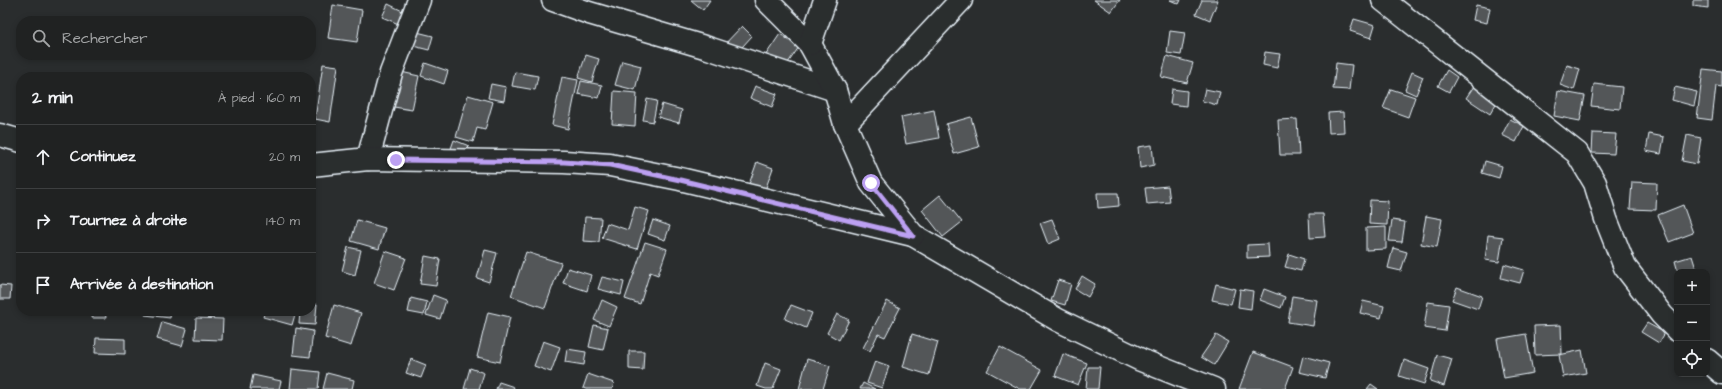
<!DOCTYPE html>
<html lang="fr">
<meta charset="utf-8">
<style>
:root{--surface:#202222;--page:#282a2a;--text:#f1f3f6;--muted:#a2a4a5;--line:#3d3f40}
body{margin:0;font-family:"Architects Daughter",sans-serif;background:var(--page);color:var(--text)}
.controls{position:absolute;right:12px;bottom:12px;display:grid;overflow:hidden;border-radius:8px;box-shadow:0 2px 6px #0003}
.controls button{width:36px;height:36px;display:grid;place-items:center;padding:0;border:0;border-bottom:1px solid var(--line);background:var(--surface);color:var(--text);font:20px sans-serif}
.stop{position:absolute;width:12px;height:12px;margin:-9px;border:3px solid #bca0f2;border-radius:50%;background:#fff}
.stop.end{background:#bca0f2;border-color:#fff;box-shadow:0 1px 4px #0008}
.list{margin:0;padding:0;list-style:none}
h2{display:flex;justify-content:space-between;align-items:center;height:52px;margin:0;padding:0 16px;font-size:17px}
h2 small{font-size:13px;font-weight:400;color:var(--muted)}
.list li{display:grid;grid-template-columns:26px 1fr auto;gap:12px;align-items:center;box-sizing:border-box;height:64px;padding:0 16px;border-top:1px solid var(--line)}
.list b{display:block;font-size:15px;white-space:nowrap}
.list em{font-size:13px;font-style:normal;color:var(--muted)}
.icon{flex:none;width:22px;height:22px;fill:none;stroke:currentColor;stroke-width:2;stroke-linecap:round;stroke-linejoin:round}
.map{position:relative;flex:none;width:1722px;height:389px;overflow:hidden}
.search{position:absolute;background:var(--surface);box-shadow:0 2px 6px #0003;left:16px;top:16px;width:300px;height:44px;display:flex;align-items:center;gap:10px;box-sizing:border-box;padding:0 14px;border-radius:16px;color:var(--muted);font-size:15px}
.panel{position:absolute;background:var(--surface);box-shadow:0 2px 6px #0003;left:16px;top:72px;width:300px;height:244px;border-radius:16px}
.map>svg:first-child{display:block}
.building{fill:#535759;stroke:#e8f1f8}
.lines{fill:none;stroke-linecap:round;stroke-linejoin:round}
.street-casing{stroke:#e8f1f8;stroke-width:25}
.street{stroke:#2a2d2e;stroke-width:22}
.route{stroke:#bca0f2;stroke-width:5}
</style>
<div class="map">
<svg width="1722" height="389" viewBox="0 0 1722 389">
<rect width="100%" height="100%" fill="#2a2d2e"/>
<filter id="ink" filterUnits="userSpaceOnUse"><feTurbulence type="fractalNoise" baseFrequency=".025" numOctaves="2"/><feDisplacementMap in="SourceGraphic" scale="8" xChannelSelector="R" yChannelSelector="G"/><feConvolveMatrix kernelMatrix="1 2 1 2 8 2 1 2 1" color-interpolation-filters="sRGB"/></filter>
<g filter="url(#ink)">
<g class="building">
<path d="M691 0H710L703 10Z"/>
<path d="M1094 0H1120L1111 12Z"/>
<path d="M1170 0H1181L1179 4Z"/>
<path d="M1202 0H1218L1210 20 1196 14Z"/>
<path d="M1693 0H1708V8L1693 6Z"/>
<path d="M388 4 413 16 408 28 382 17Z"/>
<path d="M333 5 362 10 357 42 328 38Z"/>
<path d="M1476 5 1490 8 1487 23 1473 20Z"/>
<path d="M1354 19 1375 25 1371 38 1350 31Z"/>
<path d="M742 26 752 36 733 57 722 47Z"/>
<path d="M1170 31 1185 33 1181 55 1167 53Z"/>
<path d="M417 32 433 36 429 50 413 46Z"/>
<path d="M780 34 799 47 779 76 761 62Z"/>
<path d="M1265 52 1280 54 1277 68 1263 65Z"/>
<path d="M586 55 599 59 592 82 578 78Z"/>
<path d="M1167 56 1193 63 1187 83 1161 77Z"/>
<path d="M622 61 641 66 635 90 615 85Z"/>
<path d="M425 63 448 71 444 84 421 76Z"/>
<path d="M1336 63 1352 65 1349 90 1333 89Z"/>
<path d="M323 64 338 66 330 122 315 119Z"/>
<path d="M1567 65 1580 69 1574 90 1560 85Z"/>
<path d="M1703 69 1722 71V87L1716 86 1712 120 1697 118Z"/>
<path d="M1447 70 1457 77 1449 92 1438 86Z"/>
<path d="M401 72 419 76 412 110 394 107Z"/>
<path d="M515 72 538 76 535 90 512 86Z"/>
<path d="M1412 72 1423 77 1416 95 1405 90Z"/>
<path d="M562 77 578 80 568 129 552 125Z"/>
<path d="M581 81 602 85 599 98 578 94Z"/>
<path d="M491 84 506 87 504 101 488 98Z"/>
<path d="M1594 84 1622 87 1620 109 1591 106Z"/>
<path d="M755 86 777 94 772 107 750 98Z"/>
<path d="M1474 86 1497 102 1490 114 1466 98Z"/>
<path d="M1675 87 1697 92 1694 106 1672 100Z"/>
<path d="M1172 89 1187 91 1186 106 1170 104Z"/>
<path d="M1205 89 1220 92 1217 105 1202 101Z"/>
<path d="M1391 89 1415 97 1408 117 1383 108Z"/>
<path d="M614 91 637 93 635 126 612 124Z"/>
<path d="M1558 91 1585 96 1580 121 1554 116Z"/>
<path d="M468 95 493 102 485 130 477 128 473 142 456 137Z"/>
<path d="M647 99 657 101 653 122 643 120Z"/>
<path d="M662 104 682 110 679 123 658 117Z"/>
<path d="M934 110 939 138 906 144 901 117Z"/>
<path d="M1343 112 1344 132 1329 133 1328 113Z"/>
<path d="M971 117 979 147 954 154 946 124Z"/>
<path d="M1297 119 1299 155H1280L1278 120Z"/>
<path d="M1510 119 1524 126 1516 142 1502 135Z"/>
<path d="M1593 133 1616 134 1614 154 1592 153Z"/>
<path d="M1649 134 1664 137 1661 154 1646 151Z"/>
<path d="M1687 135 1701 138 1697 164 1682 161Z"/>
<path d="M454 140 469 146 464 160 449 154Z"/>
<path d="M1152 145 1154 165 1140 168 1138 147Z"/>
<path d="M1485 161 1502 166 1499 178 1482 173Z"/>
<path d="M757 162 773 168 764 193 748 187Z"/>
<path d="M1632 182 1657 183 1656 210 1630 209Z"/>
<path d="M1168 186 1170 202 1147 204 1145 188Z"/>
<path d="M1097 193H1118L1119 206 1098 208Z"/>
<path d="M940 195 962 222 943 237 922 210Z"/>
<path d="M1370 200 1388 201 1387 225 1369 224Z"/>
<path d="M1683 205 1693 233 1669 242 1658 215Z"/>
<path d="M635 207 649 211 637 249 602 238 607 223 628 230Z"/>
<path d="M1309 214H1323L1325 237 1310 238Z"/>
<path d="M1426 216 1442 219 1437 247 1421 244Z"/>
<path d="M585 217 601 218 599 242 583 241Z"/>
<path d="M1052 219 1060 239 1048 244 1040 223Z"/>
<path d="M357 220 385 228 379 249 351 241Z"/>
<path d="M653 220 670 226 665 240 648 234Z"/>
<path d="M1392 220 1405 222 1402 242 1389 241Z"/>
<path d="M1386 227V249L1366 250V228Z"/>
<path d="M1488 235 1503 237 1499 262 1485 260Z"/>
<path d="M645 242 667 249 658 275 650 272 640 304 625 299Z"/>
<path d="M1268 244 1269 257 1247 258V245Z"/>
<path d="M348 247 361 250 355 275 342 271Z"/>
<path d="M1393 248 1407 252 1401 271 1388 268Z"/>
<path d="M485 250 497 253 489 282 477 278Z"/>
<path d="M385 251 406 258 394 290 374 283Z"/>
<path d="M526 252 561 263 545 308 511 296Z"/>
<path d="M1289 254 1304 259 1301 271 1285 267Z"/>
<path d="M425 256 440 259 436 286 420 284Z"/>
<path d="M1692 256 1697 272H1678L1675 261Z"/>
<path d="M1504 264 1524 270 1520 283 1501 278Z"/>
<path d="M568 268 591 275 587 291 563 283Z"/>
<path d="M1082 276 1095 284 1088 297 1075 289Z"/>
<path d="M602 277 624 282 621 295 598 289Z"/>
<path d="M1058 280 1071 284 1065 305 1051 301Z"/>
<path d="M1216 284 1235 289 1231 304 1212 300Z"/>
<path d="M0 285 11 286 10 299H0Z"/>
<path d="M1457 287 1482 296 1478 309 1452 300Z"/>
<path d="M1240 289 1253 291 1251 309 1238 307Z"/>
<path d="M1264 289 1285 297 1281 308 1260 300Z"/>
<path d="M433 295 446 300 440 319 426 315Z"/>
<path d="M1292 296 1317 300 1313 326 1288 322Z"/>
<path d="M411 298 427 302 424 315 408 312Z"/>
<path d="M602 300 617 307 609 326 594 320Z"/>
<path d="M887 301 900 308 885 337 878 334 870 351 863 348Z"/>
<path d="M1363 301 1384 306 1381 318 1360 313Z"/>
<path d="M1428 302 1449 305 1445 331 1424 328Z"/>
<path d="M311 304H317L315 325 299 324 300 311H311Z"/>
<path d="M334 305 361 313 351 346 325 338Z"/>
<path d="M791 305 812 313 806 328 785 319Z"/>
<path d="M92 311H105L106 318H92Z"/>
<path d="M146 311H171L170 318 145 315Z"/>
<path d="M193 311H207V313L194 315Z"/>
<path d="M265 311H296L292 325 263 317Z"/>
<path d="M488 312 510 317 500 362 477 357Z"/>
<path d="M837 314 849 320 839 340 827 333Z"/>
<path d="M196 318 223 319 222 340 195 339Z"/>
<path d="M162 322 187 329 182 346 157 339Z"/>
<path d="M1647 323 1665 333 1659 343 1641 332Z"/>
<path d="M594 325 608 328 603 350 589 347Z"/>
<path d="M1561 325 1562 354 1535 355 1534 326Z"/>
<path d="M296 328 313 331 310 357 293 355Z"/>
<path d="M912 334 938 342 929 375 903 367Z"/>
<path d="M1526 334 1533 373 1504 378 1497 339Z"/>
<path d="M1216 335 1228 342 1214 365 1201 357Z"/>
<path d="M96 338 125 339V354L95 353Z"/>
<path d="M543 341 560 347 551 372 534 366Z"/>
<path d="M1000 347 1042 370 1031 389H1020L987 371Z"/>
<path d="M567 349 586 352 584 365 565 362Z"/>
<path d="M1582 350 1586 373 1563 377 1559 355Z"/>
<path d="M629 351H644L643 370 629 369Z"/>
<path d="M1253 352 1293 367 1285 389H1239Z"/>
<path d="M1063 354 1087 363 1078 385 1055 376Z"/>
<path d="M1437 355 1452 359 1444 386 1430 381Z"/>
<path d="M1303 356 1329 363 1325 378 1299 372Z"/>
<path d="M411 359 426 365 421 378 406 373Z"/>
<path d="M807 359 830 366 823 389H799Z"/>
<path d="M1404 360 1429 369 1424 384 1399 376Z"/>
<path d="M875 361 889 366 882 388 867 383Z"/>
<path d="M765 363 781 369 773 389H766L757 386Z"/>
<path d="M1088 367H1100L1098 389H1086Z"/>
<path d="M470 368 484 373 479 389H464Z"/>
<path d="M292 369 320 372 318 389H290Z"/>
<path d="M327 373 354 380 352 389H323Z"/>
<path d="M588 374 614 383 612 389H587L583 388Z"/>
<path d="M253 375 281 381 279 389H250Z"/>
<path d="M499 382 514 387 513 389H496Z"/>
<path d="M863 383 875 389H860Z"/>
<path d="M1371 384 1378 389H1367Z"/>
</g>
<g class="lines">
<defs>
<g id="street">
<path d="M553 0 589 13 708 48 835 90"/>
<path d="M766 0 810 44 835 90 845 124 871 183 913 235 1058 320 1141 360 1214 389"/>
<path d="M1383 0 1577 153 1595 183 1606 219 1625 267 1662 315 1677 330"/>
<path d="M810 44 825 0"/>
<path d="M845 124 961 0"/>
<path d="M0 135 21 141"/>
<path d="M368 159 391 73 419 0"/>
<path d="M311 165 368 159 564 162 610 165 680 179 913 235"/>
<path d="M1707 360 1722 373"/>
</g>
</defs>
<use href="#street" class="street-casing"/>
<use href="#street" class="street"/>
</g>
</g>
<g class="lines" filter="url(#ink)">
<path class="route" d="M396 160 564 162 610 165 680 180 913 236 871 183"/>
</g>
</svg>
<div class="controls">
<button>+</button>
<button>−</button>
<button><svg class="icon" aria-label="locate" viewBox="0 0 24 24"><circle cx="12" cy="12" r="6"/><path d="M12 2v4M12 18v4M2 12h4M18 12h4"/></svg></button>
</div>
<div class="stop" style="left:871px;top:183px"></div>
<div class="stop end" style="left:396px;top:160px"></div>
<div class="search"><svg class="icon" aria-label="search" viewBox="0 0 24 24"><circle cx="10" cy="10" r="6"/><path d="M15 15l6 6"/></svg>Rechercher</div>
<section class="panel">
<h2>2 min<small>À pied · 160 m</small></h2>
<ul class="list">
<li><svg class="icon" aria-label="ahead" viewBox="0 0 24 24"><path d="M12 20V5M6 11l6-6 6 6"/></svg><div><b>Continuez</b></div><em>20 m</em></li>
<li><svg class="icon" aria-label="right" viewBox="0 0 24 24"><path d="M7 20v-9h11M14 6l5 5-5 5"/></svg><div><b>Tournez à droite</b></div><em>140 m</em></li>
<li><svg class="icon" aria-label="arrive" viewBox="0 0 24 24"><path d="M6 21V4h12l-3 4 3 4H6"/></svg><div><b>Arrivée à destination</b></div></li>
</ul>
</section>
</div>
